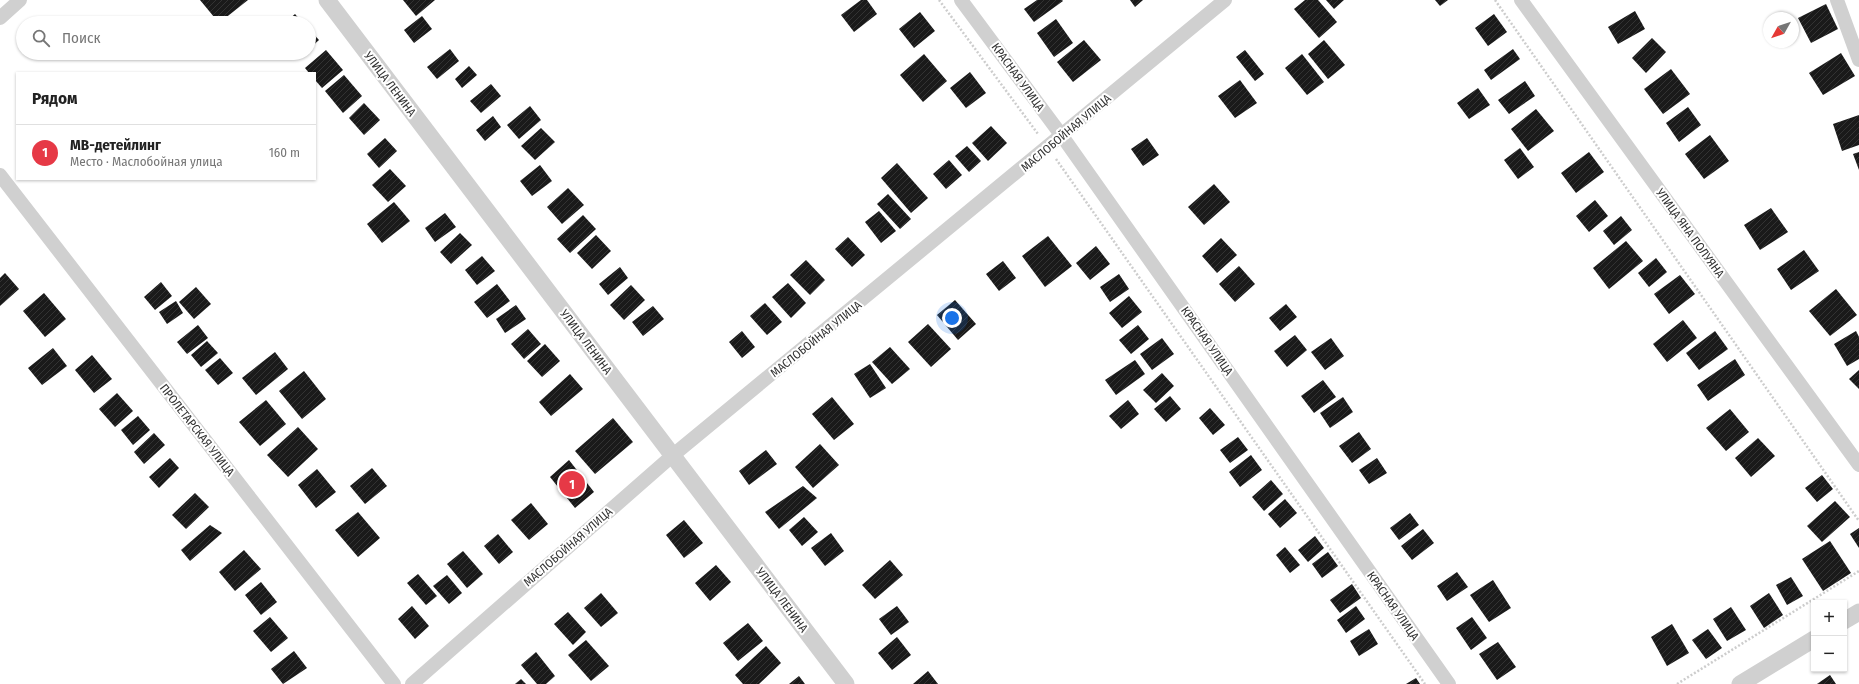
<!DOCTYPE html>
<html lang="ru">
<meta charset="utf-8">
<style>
:root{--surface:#fff;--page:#f6f6f6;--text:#222;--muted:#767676;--line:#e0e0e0;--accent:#e63946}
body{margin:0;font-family:"Fira Sans Condensed",sans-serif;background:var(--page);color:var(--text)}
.controls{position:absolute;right:12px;bottom:12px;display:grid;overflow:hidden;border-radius:0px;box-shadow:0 1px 3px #0004}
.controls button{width:36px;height:36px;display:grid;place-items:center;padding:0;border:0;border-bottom:1px solid var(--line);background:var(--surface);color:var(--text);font:20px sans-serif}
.compass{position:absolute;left:1763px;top:12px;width:36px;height:36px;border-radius:50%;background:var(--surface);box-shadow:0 1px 3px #0004;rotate:230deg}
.you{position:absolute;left:952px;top:318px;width:14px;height:14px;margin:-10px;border:3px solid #fff;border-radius:50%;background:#1a73e8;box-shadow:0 0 0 6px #1a73e833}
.badge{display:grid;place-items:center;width:26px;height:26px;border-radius:50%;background:var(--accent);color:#fff;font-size:13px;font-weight:700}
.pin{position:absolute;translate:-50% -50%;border:2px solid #fff;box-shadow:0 1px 4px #0006}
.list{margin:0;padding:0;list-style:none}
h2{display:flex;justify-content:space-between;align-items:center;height:52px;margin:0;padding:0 16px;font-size:17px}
h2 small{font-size:13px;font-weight:400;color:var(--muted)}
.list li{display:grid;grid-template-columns:26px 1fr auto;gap:12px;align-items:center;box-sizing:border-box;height:56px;padding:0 16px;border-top:1px solid var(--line)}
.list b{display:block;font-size:15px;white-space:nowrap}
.list p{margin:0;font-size:13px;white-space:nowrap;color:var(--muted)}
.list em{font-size:13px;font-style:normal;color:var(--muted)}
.icon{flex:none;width:22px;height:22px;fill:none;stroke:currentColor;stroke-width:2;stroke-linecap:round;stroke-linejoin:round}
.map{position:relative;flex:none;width:1859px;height:684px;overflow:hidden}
.search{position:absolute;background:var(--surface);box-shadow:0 1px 3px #0004;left:16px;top:16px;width:300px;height:44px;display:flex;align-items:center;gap:10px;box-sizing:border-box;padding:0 14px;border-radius:22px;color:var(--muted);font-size:15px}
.panel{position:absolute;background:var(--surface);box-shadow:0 1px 3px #0004;left:16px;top:72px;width:300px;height:108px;border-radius:0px}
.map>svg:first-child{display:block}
.building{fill:url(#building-hatch)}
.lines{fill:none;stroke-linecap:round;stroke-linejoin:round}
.path{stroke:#cdcdcd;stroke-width:2.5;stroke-dasharray:2 2;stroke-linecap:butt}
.minor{stroke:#d0d0d0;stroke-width:14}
.tertiary{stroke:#d0d0d0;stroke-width:17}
.labels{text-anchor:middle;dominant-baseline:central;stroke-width:4;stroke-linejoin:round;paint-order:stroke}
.street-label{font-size:12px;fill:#333;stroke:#fff}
</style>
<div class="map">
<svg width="1859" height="684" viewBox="0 0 1859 684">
<defs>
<pattern id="building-hatch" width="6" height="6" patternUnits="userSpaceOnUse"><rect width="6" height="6" fill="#1a1a1a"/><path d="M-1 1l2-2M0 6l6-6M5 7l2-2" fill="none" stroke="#333"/></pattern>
</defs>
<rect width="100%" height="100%" fill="#fff"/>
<g class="building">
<path d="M200 0H248L219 23Z"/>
<path d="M403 0H435L416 16Z"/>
<path d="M861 0H867L877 14 854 32 841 15Z"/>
<path d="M1037 0H1062L1063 1 1034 22 1024 9Z"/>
<path d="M1130 0H1143L1135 7Z"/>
<path d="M1305 0H1318L1337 22 1319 38 1294 9Z"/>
<path d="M1326 0H1344L1334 9Z"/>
<path d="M1435 0H1448L1440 6Z"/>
<path d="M1826 4 1838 29 1811 43 1798 18Z"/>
<path d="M1635 11 1645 29 1618 44 1608 27Z"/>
<path d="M920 12 935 31 914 48 899 29Z"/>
<path d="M295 14 303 23H285Z"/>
<path d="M1494 14 1507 32 1488 46 1475 28Z"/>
<path d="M422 16 432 29 414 43 404 30Z"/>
<path d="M1056 19 1073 43 1054 57 1037 33Z"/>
<path d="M309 29 319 40 309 49Z"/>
<path d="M1652 38 1666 52 1646 73 1632 58Z"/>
<path d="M1084 40 1101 60 1073 82 1057 62Z"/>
<path d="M1324 40 1345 65 1328 79 1308 54Z"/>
<path d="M450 49 459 61 437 79 427 67Z"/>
<path d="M1513 49 1520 59 1491 80 1484 70Z"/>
<path d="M326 50 343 70 322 88 315 80V73H309L305 68Z"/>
<path d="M1245 50 1264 74 1255 81 1236 57Z"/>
<path d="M1841 53 1855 76 1823 95 1809 73Z"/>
<path d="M924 54 947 81 923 102 900 75Z"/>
<path d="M1302 54 1324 82 1307 95 1285 68Z"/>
<path d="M469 66 477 75 462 88 455 79Z"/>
<path d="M1671 69 1690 94 1663 114 1644 89Z"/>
<path d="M970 72 986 93 966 108 950 88Z"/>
<path d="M344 75 362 96 343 113 325 91Z"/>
<path d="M1240 80 1257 103 1235 118 1218 96Z"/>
<path d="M1525 81 1535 96 1509 114 1498 100Z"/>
<path d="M491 84 501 96 481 113 470 101Z"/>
<path d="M1478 88 1490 105 1469 119 1457 103Z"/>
<path d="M364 103 380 120 364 135 349 118Z"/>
<path d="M530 106 541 120 519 139 507 125Z"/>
<path d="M1688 107 1701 125 1679 142 1666 123Z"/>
<path d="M1536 109 1554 131 1528 151 1511 129Z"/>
<path d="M1859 115V145L1842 151 1833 124Z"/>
<path d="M493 116 501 127 485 141 476 130Z"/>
<path d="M991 126 1007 143 988 161 972 143Z"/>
<path d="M541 128 555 142 535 160 521 146Z"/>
<path d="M1710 135 1729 161 1704 179 1685 154Z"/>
<path d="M385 138 397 151 379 168 367 154Z"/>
<path d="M1147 138 1159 155 1143 166 1131 149Z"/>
<path d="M967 146 981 161 969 172 955 156Z"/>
<path d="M1520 148 1534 167 1518 179 1504 160Z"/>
<path d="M1589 152 1604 172 1576 193 1561 173Z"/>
<path d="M1859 152V170L1853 154Z"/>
<path d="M949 160 962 175 946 189 933 174Z"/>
<path d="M897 163 928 198 911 213 881 178Z"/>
<path d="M540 165 552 181 532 196 520 181Z"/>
<path d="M390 169 406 186 388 202 372 185Z"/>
<path d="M1214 184 1230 202 1204 225 1188 207Z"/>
<path d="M568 188 584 205 562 224 547 207Z"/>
<path d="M888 194 911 219 900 229 877 204Z"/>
<path d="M1595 200 1608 216 1589 232 1576 216Z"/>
<path d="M394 202 410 221 382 243 367 224Z"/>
<path d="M1771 208 1788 232 1760 250 1744 225Z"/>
<path d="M879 211 896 231 881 243 865 222Z"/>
<path d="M445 213 456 227 435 242 425 228Z"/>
<path d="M583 215 596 229 570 253 557 239Z"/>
<path d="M1621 216 1632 230 1614 245 1603 231Z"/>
<path d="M460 233 472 245 451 264 440 252Z"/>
<path d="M596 235 611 251 592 269 577 253Z"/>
<path d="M1048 236 1072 266 1045 287 1022 256Z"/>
<path d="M848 237 865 255 852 267 835 249Z"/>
<path d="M1221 238 1237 255 1217 273 1202 256Z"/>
<path d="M1626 241 1643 261 1609 289 1593 268Z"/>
<path d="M1096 246 1110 264 1090 280 1076 263Z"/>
<path d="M1804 250 1819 271 1791 290 1777 269Z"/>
<path d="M482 256 495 271 477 285 465 270Z"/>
<path d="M1656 258 1667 272 1649 287 1638 273Z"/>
<path d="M806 260 825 280 810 295 790 275Z"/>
<path d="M1003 261 1016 278 999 291 986 274Z"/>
<path d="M1239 266 1255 284 1235 302 1219 284Z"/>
<path d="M620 267 628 278 608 295 599 284Z"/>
<path d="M5 273 19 289 0 306V278Z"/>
<path d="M1119 274 1129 289 1110 302 1100 287Z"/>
<path d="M1680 275 1695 294 1669 314 1654 294Z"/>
<path d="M161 282 172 296 155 310 144 297Z"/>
<path d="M788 283 806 303 791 318 772 297Z"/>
<path d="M497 284 510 301 487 318 474 302Z"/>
<path d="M631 285 645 300 624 320 610 305Z"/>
<path d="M196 287 211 304 194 319 179 302Z"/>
<path d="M1836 289 1857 315 1830 336 1809 311Z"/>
<path d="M44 293 66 319 45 337 23 311Z"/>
<path d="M1129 296 1142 312 1122 328 1109 313Z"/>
<path d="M955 300 976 324 958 340 937 315Z"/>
<path d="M176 301 183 313 167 324 159 312Z"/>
<path d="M765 303 782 322 767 335 750 316Z"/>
<path d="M1286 304 1297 317 1280 331 1269 318Z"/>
<path d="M516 305 526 319 505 333 496 319Z"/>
<path d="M653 306 664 319 643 336 632 322Z"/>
<path d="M1683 320 1697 338 1667 362 1653 344Z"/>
<path d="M928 324 951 349 931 367 908 342Z"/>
<path d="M198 325 208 338 187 354 177 342Z"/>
<path d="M1138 325 1149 339 1131 354 1119 340Z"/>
<path d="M528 329 541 344 524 359 511 344Z"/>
<path d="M742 331 755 347 742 358 729 342Z"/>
<path d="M1715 331 1728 349 1699 370 1686 353Z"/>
<path d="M1856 331 1859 337V359L1847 366 1834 344Z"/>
<path d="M1295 335 1307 350 1287 367 1274 351Z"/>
<path d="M1162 338 1174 354 1152 370 1140 354Z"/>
<path d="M1331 338 1344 356 1325 370 1311 352Z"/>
<path d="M207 341 218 353 201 367 191 355Z"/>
<path d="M545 344 560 361 542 377 527 361Z"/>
<path d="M890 347 910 369 892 384 872 362Z"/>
<path d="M53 348 67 366 42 385 28 368Z"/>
<path d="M275 352 288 369 256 395 242 378Z"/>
<path d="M92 355 112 379 94 393 75 370Z"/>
<path d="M220 358 233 373 218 385 205 370Z"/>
<path d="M1735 359 1745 375 1708 401 1697 385Z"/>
<path d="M1135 360 1145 374 1116 395 1105 380Z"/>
<path d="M870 364 886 388 870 398 854 374Z"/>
<path d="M1859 370V389L1849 379Z"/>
<path d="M304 371 326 399 302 419 279 391Z"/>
<path d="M1162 373 1174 386 1156 403 1143 390Z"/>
<path d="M570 374 583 389 551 416 539 402Z"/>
<path d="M1323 380 1336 397 1314 413 1301 396Z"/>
<path d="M117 393 133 411 115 427 99 409Z"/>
<path d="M1170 396 1181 409 1166 422 1154 409Z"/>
<path d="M832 397 854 424 834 440 812 414Z"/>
<path d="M1343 397 1353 412 1330 428 1320 413Z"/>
<path d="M266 400 286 424 260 446 239 422Z"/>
<path d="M1128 400 1139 414 1121 429 1109 416Z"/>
<path d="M1210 408 1225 425 1213 435 1199 418Z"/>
<path d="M1730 409 1749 432 1726 451 1706 428Z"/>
<path d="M138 416 150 430 133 445 121 430Z"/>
<path d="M613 418 633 442 595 474 575 451Z"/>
<path d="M298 427 318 449 288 477 267 455Z"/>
<path d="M1359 432 1371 449 1352 463 1339 446Z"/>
<path d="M154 433 165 445 144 464 134 452Z"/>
<path d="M1238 437 1248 450 1230 463 1220 450Z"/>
<path d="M1758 438 1775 456 1751 477 1735 458Z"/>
<path d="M820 444 839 465 813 488 795 467Z"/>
<path d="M766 450 777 464 749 485 739 471Z"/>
<path d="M1251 455 1262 470 1240 487 1229 472Z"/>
<path d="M170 458 179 468 159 488 149 477Z"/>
<path d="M1377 458 1387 473 1369 484 1359 470Z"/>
<path d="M569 460 594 492 575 508 550 477Z"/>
<path d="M372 468 387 486 365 504 350 486Z"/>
<path d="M317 469 336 492 316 508 298 485Z"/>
<path d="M1822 475 1833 489 1817 502 1805 488Z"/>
<path d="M1271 480 1283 494 1264 511 1252 497Z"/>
<path d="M803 486 817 498 779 529 765 512Z"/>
<path d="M195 493 209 507 186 529 172 515Z"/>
<path d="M1285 499 1297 513 1280 528 1268 514Z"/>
<path d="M1835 501 1850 517 1822 542 1807 526Z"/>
<path d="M531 503 548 524 529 540 511 520Z"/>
<path d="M358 512 380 538 358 557 335 530Z"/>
<path d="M1410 513 1419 525 1399 540 1390 528Z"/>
<path d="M804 517 818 532 802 546 789 530Z"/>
<path d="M684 520 703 543 684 558 666 535Z"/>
<path d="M210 525 222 533 190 561 181 550Z"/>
<path d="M1859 528V548L1850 534Z"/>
<path d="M1423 529 1434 543 1412 560 1401 546Z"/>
<path d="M831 533 844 551 825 566 811 548Z"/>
<path d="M498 534 513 552 499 564 484 546Z"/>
<path d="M1315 536 1324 548 1308 562 1298 550Z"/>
<path d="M1830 541 1851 573 1823 591 1802 559Z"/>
<path d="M1285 547 1300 565 1290 573 1276 555Z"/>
<path d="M244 550 261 569 235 591 219 572Z"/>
<path d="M463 551 483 574 467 588 447 564Z"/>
<path d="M1328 552 1338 566 1322 578 1312 564Z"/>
<path d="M890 560 903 575 875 599 862 585Z"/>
<path d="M716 565 731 582 710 601 695 583Z"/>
<path d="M1457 572 1468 587 1447 601 1437 586Z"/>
<path d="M418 574 437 596 426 605 407 583Z"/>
<path d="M447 575 462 593 449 604 433 586Z"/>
<path d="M1791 577 1803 596 1787 605 1776 585Z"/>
<path d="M1493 580 1511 608 1489 622 1470 595Z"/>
<path d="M261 582 277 602 261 615 245 595Z"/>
<path d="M1352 584 1361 598 1340 613 1330 600Z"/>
<path d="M601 593 618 613 601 627 584 608Z"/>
<path d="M1769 593 1783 615 1764 628 1750 606Z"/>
<path d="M412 606 429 626 415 639 398 619Z"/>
<path d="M897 606 909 622 891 635 879 619Z"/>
<path d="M1356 606 1365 619 1346 633 1337 620Z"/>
<path d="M1731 607 1746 630 1727 641 1713 619Z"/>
<path d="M568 612 586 632 573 645 554 624Z"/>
<path d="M270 617 288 638 271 652 253 631Z"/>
<path d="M1472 617 1487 638 1471 650 1456 628Z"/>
<path d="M748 623 763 641 738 661 723 643Z"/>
<path d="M1672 624 1689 653 1667 666 1651 637Z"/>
<path d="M1369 629 1378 644 1359 656 1350 641Z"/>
<path d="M1708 629 1722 648 1706 659 1692 640Z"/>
<path d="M897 637 911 655 892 670 878 653Z"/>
<path d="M586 640 609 666 591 681 568 655Z"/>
<path d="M1498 642 1516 667 1497 680 1479 654Z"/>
<path d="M766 646 781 663 759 684H743L735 675Z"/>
<path d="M294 651 307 668 283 684 271 669Z"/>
<path d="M536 652 555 676 546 684H537L521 665Z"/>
<path d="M928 671 938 684H913Z"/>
<path d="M1830 675 1836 684H1817Z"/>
<path d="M799 676 805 684H789Z"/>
<path d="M1416 678 1420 684H1406Z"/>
<path d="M521 679 526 684H515Z"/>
</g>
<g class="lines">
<g class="path">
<path d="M939 0 1038 134"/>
<path d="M1495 0 1859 521"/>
<path d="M1056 159 1425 684"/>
<path d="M1677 684 1859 571"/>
</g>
<g class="minor">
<path d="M961 0 1062 136 1449 684"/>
<path d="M1521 0 1859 465"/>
<path d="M1837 0 1859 60"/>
<path d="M0 18 20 0"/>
<path d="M0 175 394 684"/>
<path d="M412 684 672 456 1225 0"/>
</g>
<g class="tertiary">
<path d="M327 0 846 684"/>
<path d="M1844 621 1859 612"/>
<path d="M1740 684 1814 639"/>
</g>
</g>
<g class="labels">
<g class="street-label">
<text transform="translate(1018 77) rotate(54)">КРАСНАЯ УЛИЦА</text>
<text transform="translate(390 84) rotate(53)">УЛИЦА ЛЕНИНА</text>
<text transform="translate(1066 133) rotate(-40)">МАСЛОБОЙНАЯ УЛИЦА</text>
<text transform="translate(1690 233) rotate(54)">УЛИЦА ЯНА ПОЛУЯНА</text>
<text transform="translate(816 339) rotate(-39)">МАСЛОБОЙНАЯ УЛИЦА</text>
<text transform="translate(1207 341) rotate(55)">КРАСНАЯ УЛИЦА</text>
<text transform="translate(586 342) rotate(53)">УЛИЦА ЛЕНИНА</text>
<text transform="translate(197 430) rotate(52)">ПРОЛЕТАРСКАЯ УЛИЦА</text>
<text transform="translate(568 547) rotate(-41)">МАСЛОБОЙНАЯ УЛИЦА</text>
<text transform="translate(782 600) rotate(53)">УЛИЦА ЛЕНИНА</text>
<text transform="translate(1393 606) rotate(55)">КРАСНАЯ УЛИЦА</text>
</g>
</g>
</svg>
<div class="controls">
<button>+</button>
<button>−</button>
</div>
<svg class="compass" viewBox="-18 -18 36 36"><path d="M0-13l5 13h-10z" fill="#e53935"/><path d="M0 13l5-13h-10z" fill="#767676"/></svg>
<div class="you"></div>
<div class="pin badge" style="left:572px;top:484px">1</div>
<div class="search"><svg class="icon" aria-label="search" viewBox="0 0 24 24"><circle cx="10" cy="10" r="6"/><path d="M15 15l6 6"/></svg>Поиск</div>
<section class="panel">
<h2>Рядом<small></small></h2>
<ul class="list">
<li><span class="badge">1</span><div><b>MB-детейлинг</b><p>Место · Маслобойная улица</p></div><em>160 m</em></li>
</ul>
</section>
</div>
